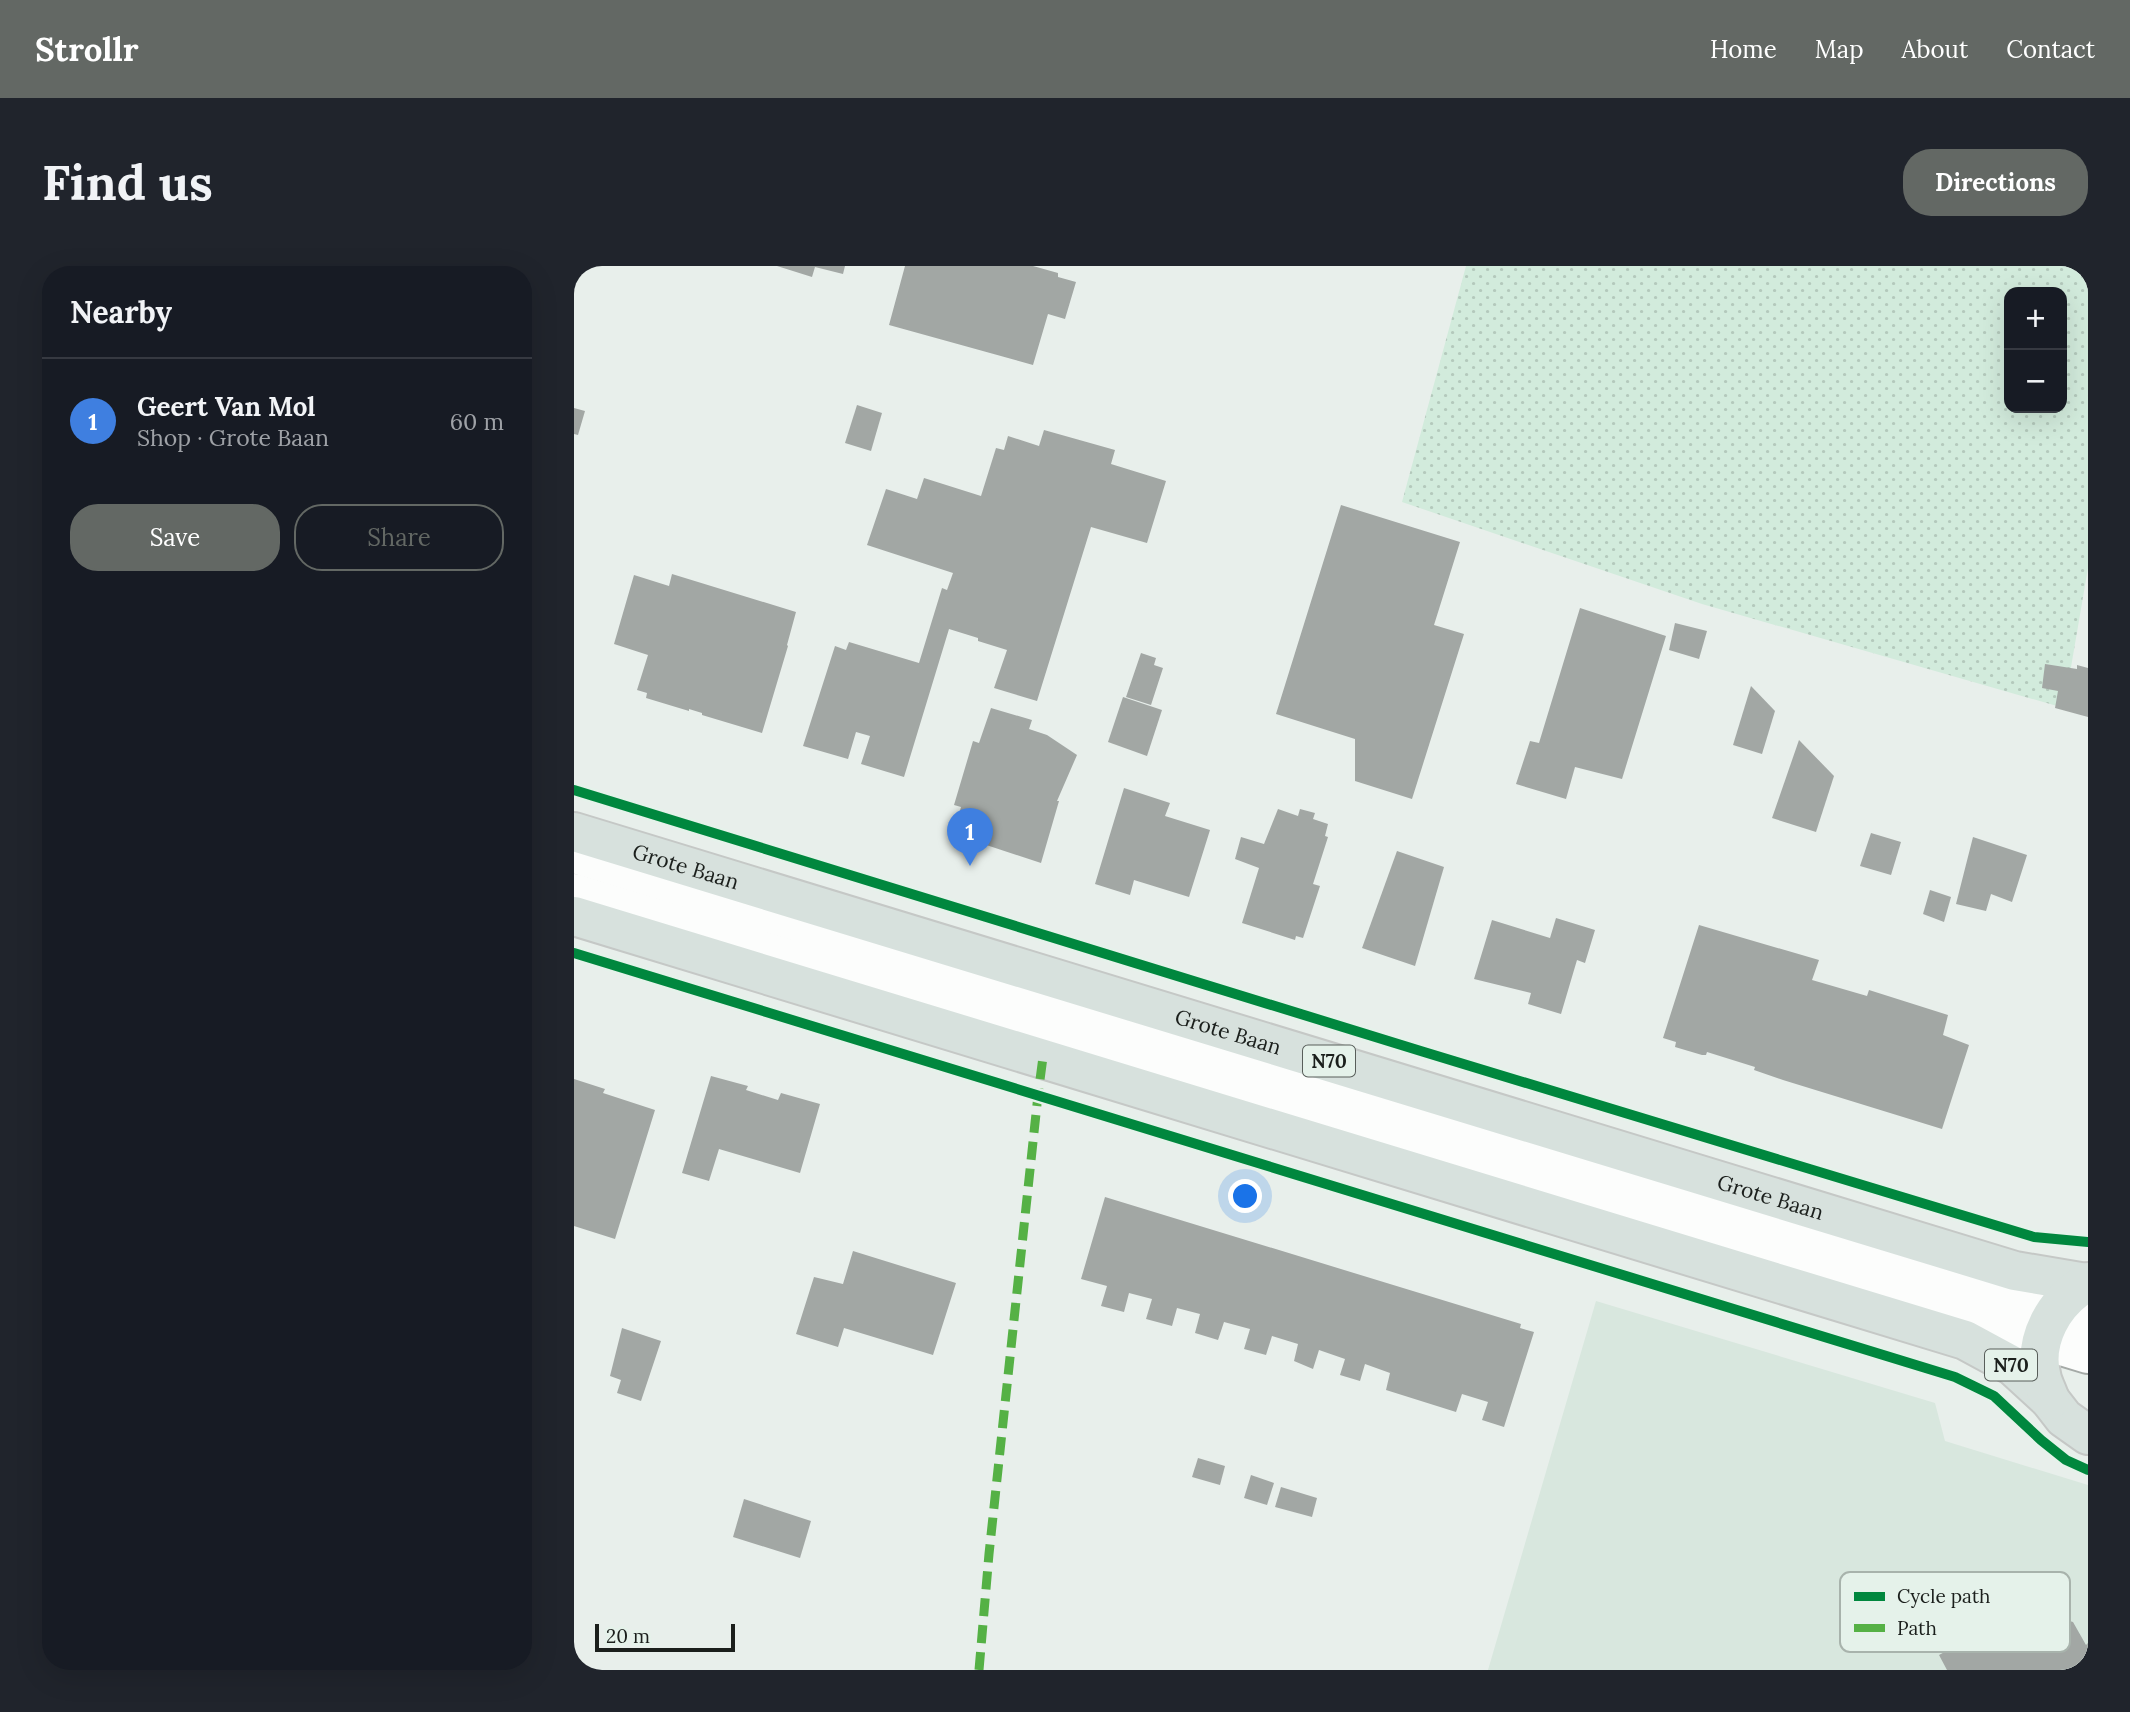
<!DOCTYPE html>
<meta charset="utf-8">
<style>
:root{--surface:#171b24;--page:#20242c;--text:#f1f3f6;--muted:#9ea1a6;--line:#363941;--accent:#636864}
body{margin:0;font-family:Lora,serif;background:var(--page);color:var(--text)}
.controls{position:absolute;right:21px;top:21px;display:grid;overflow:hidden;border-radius:14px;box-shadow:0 7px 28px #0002}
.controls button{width:63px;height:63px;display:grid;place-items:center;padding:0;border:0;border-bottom:2px solid var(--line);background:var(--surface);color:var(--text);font:35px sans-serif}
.scale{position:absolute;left:21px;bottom:18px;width:140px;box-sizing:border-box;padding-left:7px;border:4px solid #1b1f1c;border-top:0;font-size:19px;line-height:24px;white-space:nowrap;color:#1b1f1c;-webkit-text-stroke:5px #e5f2ea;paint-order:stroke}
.you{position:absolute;left:672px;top:931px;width:24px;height:24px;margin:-18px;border:5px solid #fff;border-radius:50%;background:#1a73e8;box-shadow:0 0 0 10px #1a73e833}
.badge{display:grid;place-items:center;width:46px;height:46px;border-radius:50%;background:var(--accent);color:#fff;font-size:23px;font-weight:700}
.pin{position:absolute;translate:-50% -58px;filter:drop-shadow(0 2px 4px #0008)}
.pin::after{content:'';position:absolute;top:37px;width:24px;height:21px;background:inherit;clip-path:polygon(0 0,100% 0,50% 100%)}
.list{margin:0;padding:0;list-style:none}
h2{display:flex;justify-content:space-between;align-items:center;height:91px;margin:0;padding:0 28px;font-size:30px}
h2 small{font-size:23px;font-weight:400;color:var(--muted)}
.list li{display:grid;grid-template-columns:46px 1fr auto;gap:21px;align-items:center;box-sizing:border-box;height:126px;padding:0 28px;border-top:2px solid var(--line)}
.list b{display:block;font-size:26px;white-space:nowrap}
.list p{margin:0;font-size:23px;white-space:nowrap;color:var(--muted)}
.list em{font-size:23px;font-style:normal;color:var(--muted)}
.actions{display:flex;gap:14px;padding:21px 28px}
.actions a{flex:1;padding:16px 0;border:2px solid var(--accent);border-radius:28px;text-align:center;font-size:24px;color:var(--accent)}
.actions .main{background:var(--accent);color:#fff}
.map{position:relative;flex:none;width:1514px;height:1404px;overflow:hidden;border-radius:28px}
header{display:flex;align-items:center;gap:42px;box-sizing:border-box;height:98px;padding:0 35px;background:var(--accent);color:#fff}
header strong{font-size:33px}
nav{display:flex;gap:38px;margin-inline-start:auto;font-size:24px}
.intro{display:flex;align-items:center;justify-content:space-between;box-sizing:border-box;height:168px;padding:0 42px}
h1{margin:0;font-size:49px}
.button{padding:18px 32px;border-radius:28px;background:var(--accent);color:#fff;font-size:24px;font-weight:700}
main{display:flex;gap:42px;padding:0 42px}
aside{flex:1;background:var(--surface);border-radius:28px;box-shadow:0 7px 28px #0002}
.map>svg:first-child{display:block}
.built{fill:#d8e7de}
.grass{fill:url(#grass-dots);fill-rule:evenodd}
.building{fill:#a2a7a4}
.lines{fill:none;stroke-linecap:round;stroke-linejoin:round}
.minor-casing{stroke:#a5aaa7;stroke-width:42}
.major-casing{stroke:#c5c8c6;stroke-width:42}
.minor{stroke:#fcfdfc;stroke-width:38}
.major{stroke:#d7e1dd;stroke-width:38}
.quiet{stroke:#55b145;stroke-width:9;stroke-dasharray:18 9;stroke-linecap:butt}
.cycleway-casing{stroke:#e5f2ea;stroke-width:15}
.cycleway{stroke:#00873e;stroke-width:10}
.labels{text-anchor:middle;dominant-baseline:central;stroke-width:6;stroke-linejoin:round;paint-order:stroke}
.shield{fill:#e5f2ea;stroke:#585e5a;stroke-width:2}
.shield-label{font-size:19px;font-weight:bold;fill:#1b1f1c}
.street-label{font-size:21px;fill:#1b1f1c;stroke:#e5f2ea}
.key{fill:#e5f2ea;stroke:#a8b3ac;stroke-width:2}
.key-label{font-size:19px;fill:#1b1f1c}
</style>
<header>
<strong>Strollr</strong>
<nav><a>Home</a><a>Map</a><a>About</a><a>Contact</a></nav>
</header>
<div class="intro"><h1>Find us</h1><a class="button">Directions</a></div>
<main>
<aside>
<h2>Nearby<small></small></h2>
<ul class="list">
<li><span class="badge" style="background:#3f7fe0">1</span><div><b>Geert Van Mol</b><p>Shop · Grote Baan</p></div><em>60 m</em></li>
</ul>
<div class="actions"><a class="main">Save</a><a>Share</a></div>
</aside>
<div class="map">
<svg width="1514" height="1404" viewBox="0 0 1514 1404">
<defs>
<pattern id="grass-dots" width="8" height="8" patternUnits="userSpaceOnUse" patternTransform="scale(1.75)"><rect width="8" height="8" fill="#d2ebdc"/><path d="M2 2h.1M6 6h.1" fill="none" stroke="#b4c9bc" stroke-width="1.8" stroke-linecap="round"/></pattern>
</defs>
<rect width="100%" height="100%" fill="#e8efeb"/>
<path class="built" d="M1022 1035 1361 1137 1371 1175 1514 1219V1404H914Z"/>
<path class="grass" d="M892 0H1514V302L1490 442 1128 338 828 236ZM1435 26H1488V142H1435Z"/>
<g class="building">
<path d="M203 0H271L269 8 241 1 238 11Z"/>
<path d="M331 0H459L484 7V11L502 16 491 53 474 48 459 99 315 59Z"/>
<path d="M283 139 308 147 297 185 271 177Z"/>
<path d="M0 142 11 145 4 169 0 168Z"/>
<path d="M470 164 541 184 537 198 592 215 573 277 517 261 463 435 420 422 433 384 404 375V372L375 363 330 511 287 498 296 470 282 466 274 493 229 480 261 380 272 384 275 376 345 397 368 322 373 324 379 307 293 279 312 223 343 233 350 212 407 230 422 182 430 184 434 170 465 180Z"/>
<path d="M767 239 886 276 860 359 890 368 838 533 781 515V473L702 448Z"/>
<path d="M98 308 222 346 213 379 214 380 188 467 128 449V447L115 443V445L72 432 73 427 63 424 74 389 40 378 60 309 95 320Z"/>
<path d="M1006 342 1092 370 1048 513 1001 501 992 533 942 518 956 475 965 477Z"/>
<path d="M1101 357 1133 365 1125 393 1095 384Z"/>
<path d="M567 387 582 392 580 399 589 402 577 439 552 431Z"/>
<path d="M1471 398 1503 403V399L1514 402V451L1481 442 1484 425 1468 422Z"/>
<path d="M1177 420 1201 445 1188 488 1159 479Z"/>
<path d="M549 431 588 444 573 490 534 476Z"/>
<path d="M417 442 458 454 455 463 473 469 503 489 483 535H485L467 597 379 568 387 541 380 539 399 475 405 477Z"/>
<path d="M1225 474 1260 510 1242 566 1198 552Z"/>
<path d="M550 522 596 537 591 550 636 564 615 631 560 614 556 629 521 618Z"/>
<path d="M704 543 724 550 726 543 741 547 739 553 754 558 751 570 754 571 739 618 746 620 729 672 722 670 721 674 668 657 685 602 661 593 667 571 690 578Z"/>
<path d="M1297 567 1327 576 1317 609 1286 600Z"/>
<path d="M1399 571 1453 589 1438 636 1417 628 1412 645 1382 638Z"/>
<path d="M823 585 870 601 841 700 788 682Z"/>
<path d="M1356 624 1377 631 1370 656 1349 648Z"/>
<path d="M982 652 1021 664 1011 697 1003 694 987 748 954 738 957 727 900 713 918 654 976 672Z"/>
<path d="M1125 659 1245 694 1238 714 1293 730 1295 724 1374 749 1369 769 1395 779 1368 863 1209 814 1180 804 1181 801 1133 786 1132 789H1128L1101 781 1102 776 1089 772Z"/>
<path d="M137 810 174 820 172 824 204 834 207 827 246 838 226 907 145 883 135 915 108 907Z"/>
<path d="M0 813 31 823 29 827 81 844 41 973 0 960Z"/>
<path d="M531 931 947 1058 946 1062 960 1066 930 1161 908 1154 914 1136 888 1128 882 1146 812 1124 816 1107 791 1098 786 1115 766 1109 771 1093 745 1084 739 1103 720 1095 724 1078 698 1070 692 1089 670 1083 676 1063 650 1056 644 1074 621 1067 626 1048 603 1042 598 1060 572 1053 578 1033 555 1027 550 1046 527 1040 533 1020 507 1013Z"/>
<path d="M279 985 382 1017 359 1089 270 1062 264 1081 222 1068 240 1011 269 1018Z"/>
<path d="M48 1062 87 1075 67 1135 43 1127 47 1114 36 1110Z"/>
<path d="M624 1192 651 1200 646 1219 618 1211Z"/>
<path d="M677 1209 700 1217 693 1239 670 1232Z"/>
<path d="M707 1221 743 1232 738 1251 701 1241Z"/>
<path d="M170 1233 237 1255 226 1292 159 1271Z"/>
<path d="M1453 1342 1499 1356 1512 1379 1514 1377V1404H1373L1365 1389Z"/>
</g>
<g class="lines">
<defs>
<g id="minor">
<path d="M0 588 1514 1051"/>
<path d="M0 627 1514 1088"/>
</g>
<g id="major">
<path id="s1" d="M0 566 1441 1005 1512 1017"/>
<path d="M0 650 1391 1074 1439 1100 1476 1134 1490 1152 1514 1169"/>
<path d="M1476 1134C1474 1127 1470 1120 1468 1113 1458 1074 1480 1035 1514 1016"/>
</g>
</defs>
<use href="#minor" class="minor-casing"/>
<use href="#major" class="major-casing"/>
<use href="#minor" class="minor"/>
<use href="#major" class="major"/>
<path class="quiet" d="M405 1404 415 1288 464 829 469 791"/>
<defs>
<g id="cycleway">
<path d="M0 524 850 786 1460 971 1514 976"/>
<path d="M0 687 1381 1111 1420 1130 1467 1174 1492 1194 1514 1204"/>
</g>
</defs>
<use href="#cycleway" class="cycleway-casing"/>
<use href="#cycleway" class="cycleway"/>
</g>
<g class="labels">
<g class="shield">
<rect x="729" y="779.5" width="52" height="31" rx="5"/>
<rect x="1411" y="1083.5" width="52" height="31" rx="5"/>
</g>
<g class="shield-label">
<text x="755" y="795">N70</text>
<text x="1437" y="1099">N70</text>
</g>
<g class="street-label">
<text stroke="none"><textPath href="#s1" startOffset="117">Grote Baan</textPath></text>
<text stroke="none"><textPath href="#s1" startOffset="684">Grote Baan</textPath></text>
<text stroke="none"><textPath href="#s1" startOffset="1251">Grote Baan</textPath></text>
</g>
</g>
<rect x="1266" y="1306" width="230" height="80" rx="10" class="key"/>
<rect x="1280" y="1326" width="31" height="9" fill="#00873e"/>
<rect x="1280" y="1358" width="31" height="8" fill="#55b145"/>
<g class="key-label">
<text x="1323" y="1337">Cycle path</text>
<text x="1323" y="1369">Path</text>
</g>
</svg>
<div class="controls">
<button>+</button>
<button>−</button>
</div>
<div class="scale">20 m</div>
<div class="you"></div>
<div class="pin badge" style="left:396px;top:600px;background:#3f7fe0">1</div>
</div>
</main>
